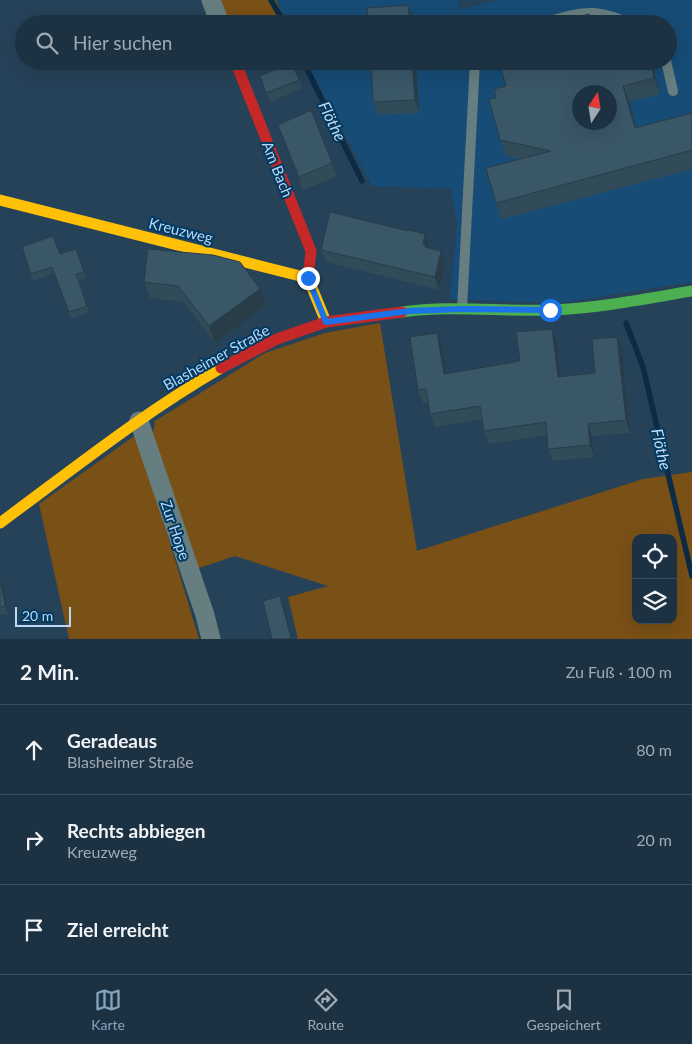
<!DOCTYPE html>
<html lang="de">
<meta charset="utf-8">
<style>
:root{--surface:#1c3243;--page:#253a4a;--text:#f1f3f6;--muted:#a0aab2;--line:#3a4d5c;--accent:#85a4c0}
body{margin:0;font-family:Lato,sans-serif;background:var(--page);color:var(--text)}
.controls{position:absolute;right:15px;bottom:15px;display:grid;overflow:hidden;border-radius:10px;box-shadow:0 5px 20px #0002}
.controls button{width:45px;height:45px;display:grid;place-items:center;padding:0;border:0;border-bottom:1px solid var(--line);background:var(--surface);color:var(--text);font:25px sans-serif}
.compass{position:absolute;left:572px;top:85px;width:45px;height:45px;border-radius:50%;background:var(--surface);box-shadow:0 5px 20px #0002;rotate:12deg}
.scale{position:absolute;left:15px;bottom:12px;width:56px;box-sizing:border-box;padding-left:5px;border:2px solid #b8d8f7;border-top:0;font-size:14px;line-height:18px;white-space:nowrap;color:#b8d8f7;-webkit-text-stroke:4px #023a62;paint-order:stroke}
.stop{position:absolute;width:15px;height:15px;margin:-11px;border:4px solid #1a73e8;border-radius:50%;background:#fff}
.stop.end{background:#1a73e8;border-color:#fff;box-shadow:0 1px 5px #0008}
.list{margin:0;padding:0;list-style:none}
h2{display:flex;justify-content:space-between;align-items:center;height:65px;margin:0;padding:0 20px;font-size:21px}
h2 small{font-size:16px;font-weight:400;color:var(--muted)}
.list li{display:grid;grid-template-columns:32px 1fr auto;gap:15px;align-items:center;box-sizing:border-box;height:90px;padding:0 20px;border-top:1px solid var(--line)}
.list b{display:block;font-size:19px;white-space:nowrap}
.list p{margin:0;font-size:16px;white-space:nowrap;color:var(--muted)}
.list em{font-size:16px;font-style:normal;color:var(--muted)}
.icon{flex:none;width:28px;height:28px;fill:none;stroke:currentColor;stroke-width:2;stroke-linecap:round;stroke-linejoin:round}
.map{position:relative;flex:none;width:692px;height:639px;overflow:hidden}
.search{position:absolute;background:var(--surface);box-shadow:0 5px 20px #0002;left:15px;right:15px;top:15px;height:55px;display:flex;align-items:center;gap:12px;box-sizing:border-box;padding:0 18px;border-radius:28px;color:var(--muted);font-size:19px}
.sheet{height:335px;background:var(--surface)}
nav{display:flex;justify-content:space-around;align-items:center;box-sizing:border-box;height:70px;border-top:1px solid var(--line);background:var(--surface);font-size:14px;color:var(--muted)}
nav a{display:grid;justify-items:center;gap:2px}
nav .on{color:var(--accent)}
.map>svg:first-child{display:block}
.built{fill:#164c76;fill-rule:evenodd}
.green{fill:#795016;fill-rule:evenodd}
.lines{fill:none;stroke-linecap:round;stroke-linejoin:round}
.stream{stroke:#0c2b44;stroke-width:5.5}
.lane{stroke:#677e80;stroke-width:10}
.street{stroke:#677e80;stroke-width:19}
.fast{stroke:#4caf50;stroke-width:11}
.slow{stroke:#ffc107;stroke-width:11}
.jam{stroke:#c62828;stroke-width:11}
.wall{fill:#324b59}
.shaded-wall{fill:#293d49}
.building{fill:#3a5768;stroke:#293d49;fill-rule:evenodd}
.route{stroke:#1a73e8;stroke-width:6}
.labels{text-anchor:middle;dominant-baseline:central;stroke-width:4;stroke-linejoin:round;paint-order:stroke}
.street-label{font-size:15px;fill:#b8d8f7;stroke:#023a62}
.water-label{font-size:16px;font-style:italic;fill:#c7dcf0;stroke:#023a62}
</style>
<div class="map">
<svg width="692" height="639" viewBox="0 0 692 639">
<rect width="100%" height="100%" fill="#264259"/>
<path class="built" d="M276 0H458L459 10 499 0H692V282L559 303 450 299 457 224 451 189 372 186 306 61H668V24H286ZM580 92H610V122H580Z"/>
<g class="green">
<path d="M216 0H276L286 24H225Z"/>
<path d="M380 323 417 551 643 479 692 472V639H298L288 597 328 586 235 556 196 569 152 438 155 421 265 353 325 333ZM636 538H673V620H636Z"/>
<path d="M137 434 199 639H69L39 504Z"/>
</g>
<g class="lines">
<g class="stream">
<path d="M271 0 285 24"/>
<path d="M303 61 362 181"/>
<path d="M626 323 643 367 692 576"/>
</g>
<g class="lane">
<path d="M540 24C557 19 576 12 594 13 606 14 620 19 631 24"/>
<path d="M666 61 673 91"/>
<path d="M462 308 475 61"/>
</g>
<g class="street">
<path d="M211 0 220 24"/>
<path d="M139 421 205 615 211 639"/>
</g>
<path class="fast" d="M402 312C452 305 502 312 552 310 599 308 645 299 692 291"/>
<g class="slow">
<path d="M0 200 308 278 326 322"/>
<path d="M0 523C72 470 143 413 221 368"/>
</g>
<g class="jam">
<path d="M235 61 311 251 308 278"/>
<path d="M221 368 277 339 326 322 402 312"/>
</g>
</g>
<g class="wall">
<path d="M371 61H416L419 113 378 115 373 102Z"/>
<path d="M292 62 302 88 270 102 260 76Z"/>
<path d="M652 65 660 94 629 102 636 128 692 113V169L502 219 496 203 519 159 506 156 500 140 496 98 506 86Z"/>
<path d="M278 125 332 163 337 176 303 190Z"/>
<path d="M408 231 425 234 430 247V248L445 264 439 290 326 262 321 250Z"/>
<path d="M22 247 60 254 76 249 86 278 79 281 89 312 71 319 55 273 33 281Z"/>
<path d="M148 249 266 305 215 343 184 302 150 298 144 282Z"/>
<path d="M552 329 557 341 561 377 595 373 617 337 622 350 630 433 592 436 594 457 553 461 548 449 547 435 489 444 484 431 482 419 435 427 430 414 428 402 423 403 418 390 442 345 447 374 520 361Z"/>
<path d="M0 577 3 585 8 614 0 615Z"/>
</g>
<g class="shaded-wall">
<path d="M408 5 413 18V24H410Z"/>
<path d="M412 61H416L419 113 415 100Z"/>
<path d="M650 61H651L652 65 660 94 654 78Z"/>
<path d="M623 86 629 102 641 145 635 128Z"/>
<path d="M425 234 430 247 429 252 423 244Z"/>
<path d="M441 251 445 264 439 290 435 277Z"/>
<path d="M260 289 266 305 215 343 209 326Z"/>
<path d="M552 329 557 341 562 389 558 377Z"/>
<path d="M437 333 442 345 449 387 444 374Z"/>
<path d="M617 337 622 350 630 433 626 420Z"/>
<path d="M588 424 592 436 594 457 590 445Z"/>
<path d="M0 577 3 585 8 614 5 606Z"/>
<path d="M280 596 284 605 292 639Z"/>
</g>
<g class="building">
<path d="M408 5 410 24H368L367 8Z"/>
<path d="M589 14 591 24H553Z"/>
<path d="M546 16 548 24H533L532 20Z"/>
<path d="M371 61H412L415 100 373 102Z"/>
<path d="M499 61H650L654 78 623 86 635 128 692 113V150L496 203 486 168 551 151 500 140 489 99 496 98 494 89 506 86ZM580 92H610V122H580Z"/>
<path d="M292 62 299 80 266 93 260 76Z"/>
<path d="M311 110 332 163 299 177 278 125Z"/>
<path d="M330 212 408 231V230L425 234 423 244 426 245 425 247 441 251 435 277 321 250Z"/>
<path d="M53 236 60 254 76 249 84 272 76 274 87 306 69 312 52 267 31 274 22 247Z"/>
<path d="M148 249 213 255 240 262 260 289 209 326 178 286 144 282Z"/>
<path d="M552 329 558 377 595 373 592 339 617 337 626 420 588 424 590 445 548 449 546 422 484 431 480 406 430 414 426 389 418 390 410 337 437 333 444 374 520 361 516 332Z"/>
<path d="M0 578 5 606 0 607Z"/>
<path d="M280 596 291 638 288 639H272L263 601Z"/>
</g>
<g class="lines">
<path class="route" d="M308 278 326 322 409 311 462 309 550 310"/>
</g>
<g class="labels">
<g class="street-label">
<text transform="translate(278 169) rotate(68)">Am Bach</text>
<text transform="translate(181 230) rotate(14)">Kreuzweg</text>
<text transform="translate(216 357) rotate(-29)">Blasheimer Straße</text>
<text transform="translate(176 530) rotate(71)">Zur Hope</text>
</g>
<g class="water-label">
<text transform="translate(333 121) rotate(64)">Flöthe</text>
<text transform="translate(662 449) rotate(77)">Flöthe</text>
</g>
</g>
</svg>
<div class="controls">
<button><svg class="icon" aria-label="locate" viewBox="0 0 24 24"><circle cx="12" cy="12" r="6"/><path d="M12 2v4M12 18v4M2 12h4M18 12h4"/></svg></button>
<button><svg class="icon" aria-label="layers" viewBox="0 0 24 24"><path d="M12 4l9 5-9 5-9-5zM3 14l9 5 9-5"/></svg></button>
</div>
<svg class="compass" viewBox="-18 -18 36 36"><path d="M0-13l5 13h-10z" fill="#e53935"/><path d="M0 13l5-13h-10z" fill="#a0aab2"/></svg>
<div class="scale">20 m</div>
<div class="stop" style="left:550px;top:310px"></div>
<div class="stop end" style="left:308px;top:278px"></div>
<div class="search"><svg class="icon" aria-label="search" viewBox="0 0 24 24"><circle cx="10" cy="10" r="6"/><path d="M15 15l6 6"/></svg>Hier suchen</div>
</div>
<section class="sheet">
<h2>2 Min.<small>Zu Fuß · 100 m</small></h2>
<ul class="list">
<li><svg class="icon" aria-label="ahead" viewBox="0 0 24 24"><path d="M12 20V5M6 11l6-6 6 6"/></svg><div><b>Geradeaus</b><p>Blasheimer Straße</p></div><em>80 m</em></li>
<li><svg class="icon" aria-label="right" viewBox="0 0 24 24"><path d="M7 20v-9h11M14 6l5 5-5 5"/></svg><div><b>Rechts abbiegen</b><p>Kreuzweg</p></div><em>20 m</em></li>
<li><svg class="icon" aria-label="arrive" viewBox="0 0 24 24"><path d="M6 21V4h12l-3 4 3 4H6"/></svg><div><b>Ziel erreicht</b></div></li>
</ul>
</section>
<nav>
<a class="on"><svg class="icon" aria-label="map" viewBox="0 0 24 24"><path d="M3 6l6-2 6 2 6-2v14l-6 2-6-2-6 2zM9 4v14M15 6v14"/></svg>Karte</a>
<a><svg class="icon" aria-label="directions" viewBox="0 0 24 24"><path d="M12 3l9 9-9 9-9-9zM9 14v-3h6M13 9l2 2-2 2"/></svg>Route</a>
<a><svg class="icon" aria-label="saved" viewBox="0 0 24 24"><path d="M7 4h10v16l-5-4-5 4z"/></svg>Gespeichert</a>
</nav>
